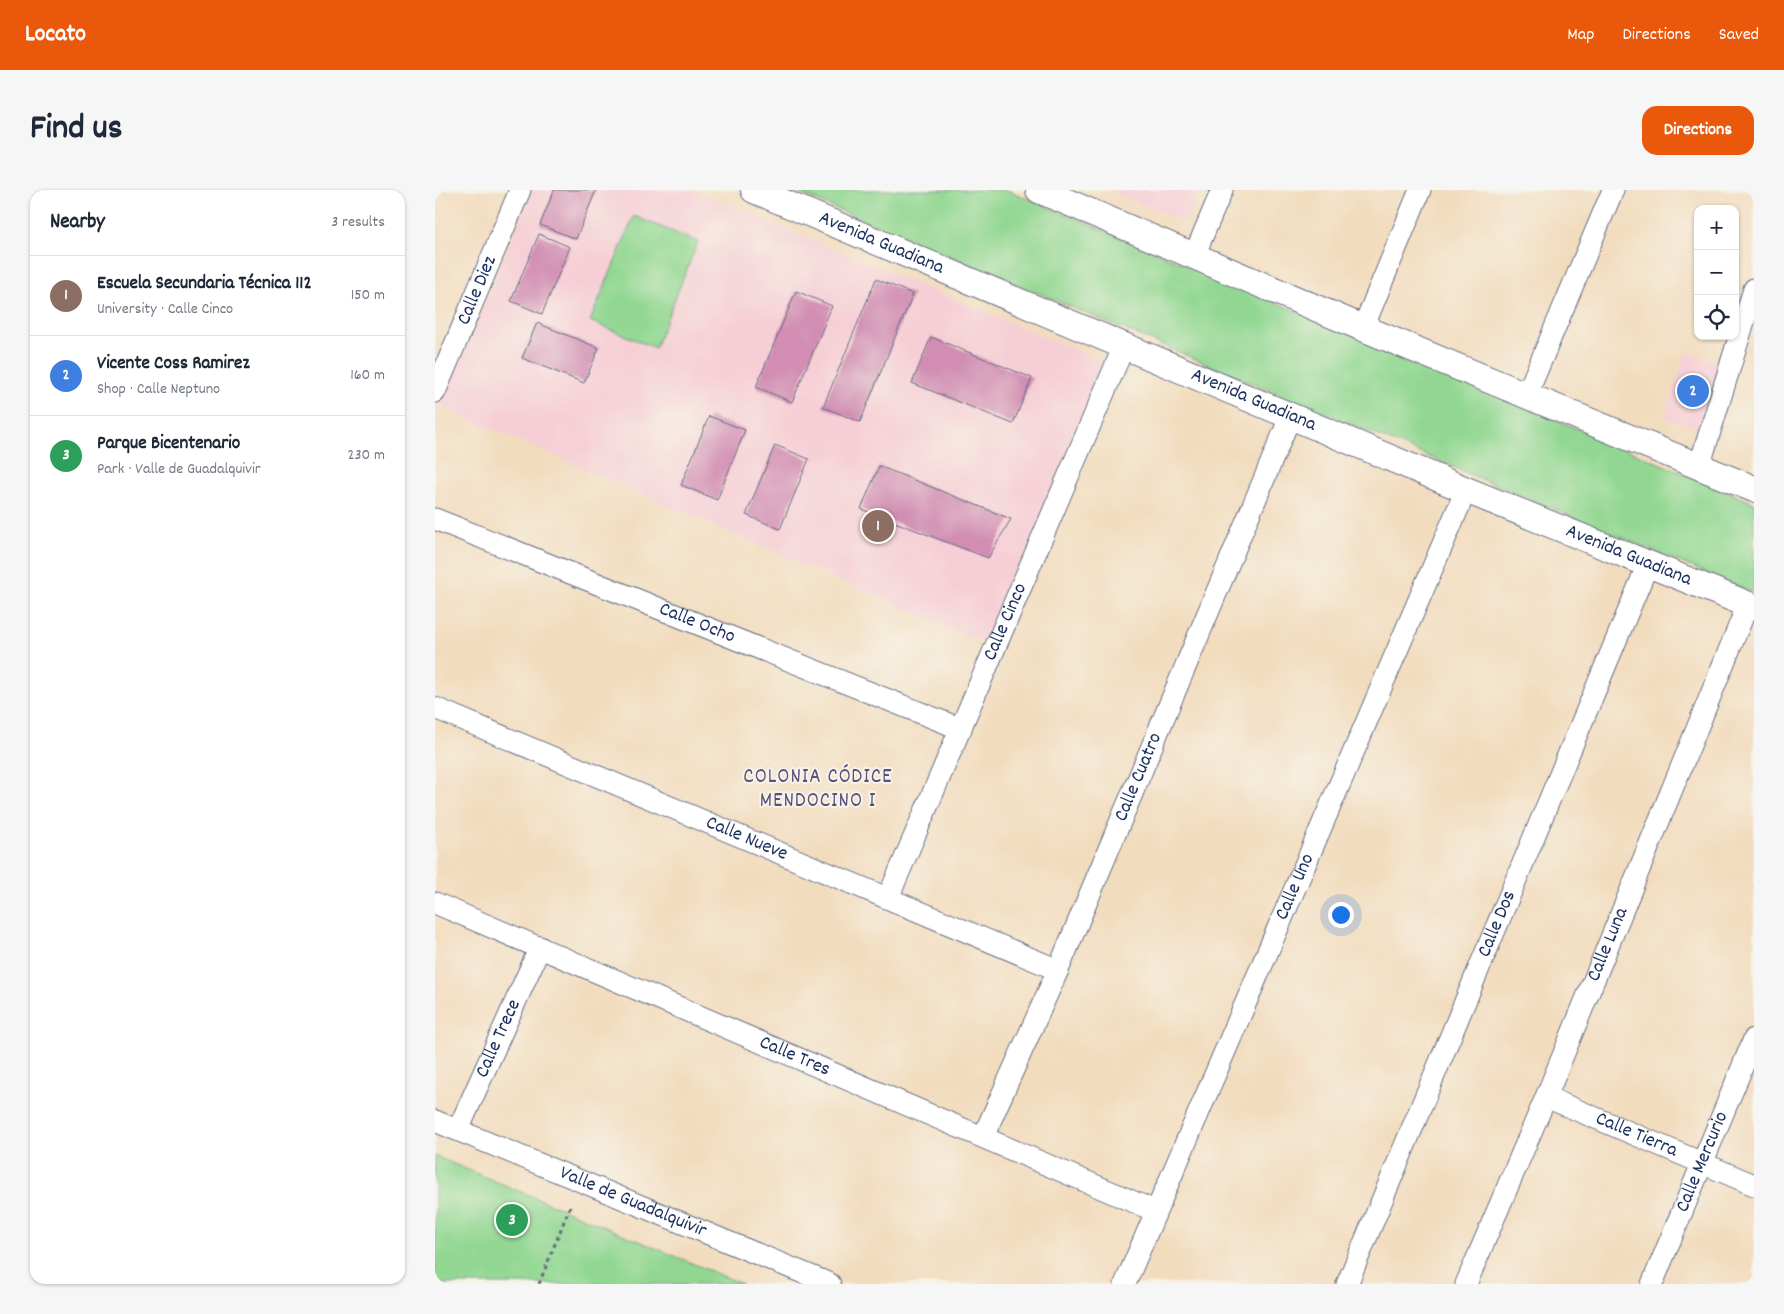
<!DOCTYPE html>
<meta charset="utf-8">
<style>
:root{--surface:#fff;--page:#f6f6f7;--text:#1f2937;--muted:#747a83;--line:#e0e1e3;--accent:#ea580c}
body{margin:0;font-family:Dekko,sans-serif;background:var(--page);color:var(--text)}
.controls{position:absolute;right:15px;top:15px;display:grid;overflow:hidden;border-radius:10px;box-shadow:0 1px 4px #0004}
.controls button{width:45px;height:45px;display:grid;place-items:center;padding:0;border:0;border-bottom:1px solid var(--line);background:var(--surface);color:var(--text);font:25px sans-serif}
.you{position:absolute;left:905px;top:724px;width:18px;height:18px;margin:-12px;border:4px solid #fff;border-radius:50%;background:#1a73e8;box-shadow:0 0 0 8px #1a73e833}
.badge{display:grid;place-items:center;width:32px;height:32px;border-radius:50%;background:var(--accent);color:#fff;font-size:16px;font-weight:700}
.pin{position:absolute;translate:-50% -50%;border:2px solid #fff;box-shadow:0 1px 5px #0006}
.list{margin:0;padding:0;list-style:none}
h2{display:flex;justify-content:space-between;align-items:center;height:65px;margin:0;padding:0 20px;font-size:21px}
h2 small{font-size:16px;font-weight:400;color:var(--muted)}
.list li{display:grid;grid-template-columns:32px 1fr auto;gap:15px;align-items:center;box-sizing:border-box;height:80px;padding:0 20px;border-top:1px solid var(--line)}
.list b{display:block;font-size:19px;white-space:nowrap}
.list p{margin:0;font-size:16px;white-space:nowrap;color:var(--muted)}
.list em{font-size:16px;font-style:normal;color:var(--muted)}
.icon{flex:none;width:28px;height:28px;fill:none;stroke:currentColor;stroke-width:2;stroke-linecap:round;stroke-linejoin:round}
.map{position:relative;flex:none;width:1319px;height:1094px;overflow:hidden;border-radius:15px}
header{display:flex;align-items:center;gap:30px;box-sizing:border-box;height:70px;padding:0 25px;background:var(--accent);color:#fff}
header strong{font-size:24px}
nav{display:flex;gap:28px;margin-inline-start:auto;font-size:18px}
.intro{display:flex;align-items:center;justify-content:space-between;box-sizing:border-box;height:120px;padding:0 30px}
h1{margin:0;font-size:35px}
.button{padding:12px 22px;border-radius:15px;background:var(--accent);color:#fff;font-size:18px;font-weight:700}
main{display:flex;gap:30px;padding:0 30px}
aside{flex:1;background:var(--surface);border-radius:15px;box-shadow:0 1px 4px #0004}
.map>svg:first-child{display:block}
.built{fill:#f6cfd6}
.green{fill:#91d791;stroke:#568378}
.building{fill:#d18eb2}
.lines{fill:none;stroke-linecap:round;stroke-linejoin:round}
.minor-casing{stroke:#666c80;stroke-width:23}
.tertiary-casing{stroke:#666c80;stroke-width:28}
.path{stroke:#666c80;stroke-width:3;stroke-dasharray:4 4;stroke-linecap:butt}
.minor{stroke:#fff;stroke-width:21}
.tertiary{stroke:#fff;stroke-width:26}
.labels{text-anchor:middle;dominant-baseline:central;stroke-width:4;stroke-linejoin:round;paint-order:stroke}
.street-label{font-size:20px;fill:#1b2f5e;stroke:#f7f3e8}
.neighbourhood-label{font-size:21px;letter-spacing:1px;fill:#5b507b;stroke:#f7f3e8}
</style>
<header>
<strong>Locato</strong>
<nav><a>Map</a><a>Directions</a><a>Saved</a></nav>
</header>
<div class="intro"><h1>Find us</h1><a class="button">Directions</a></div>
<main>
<aside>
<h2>Nearby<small>3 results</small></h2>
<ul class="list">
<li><span class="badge" style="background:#8d6e63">1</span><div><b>Escuela Secundaria Técnica 112</b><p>University · Calle Cinco</p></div><em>150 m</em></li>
<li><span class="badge" style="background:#3f7fe0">2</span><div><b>Vicente Coss Ramirez</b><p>Shop · Calle Neptuno</p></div><em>160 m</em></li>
<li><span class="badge" style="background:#2e9e5b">3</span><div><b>Parque Bicentenario</b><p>Park · Valle de Guadalquivir</p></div><em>230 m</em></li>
</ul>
</aside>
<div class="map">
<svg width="1319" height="1094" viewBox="0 0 1319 1094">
<rect width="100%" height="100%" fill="#f7f3e8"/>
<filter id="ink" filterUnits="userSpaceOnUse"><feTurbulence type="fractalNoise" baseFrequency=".02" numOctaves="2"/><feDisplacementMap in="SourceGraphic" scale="10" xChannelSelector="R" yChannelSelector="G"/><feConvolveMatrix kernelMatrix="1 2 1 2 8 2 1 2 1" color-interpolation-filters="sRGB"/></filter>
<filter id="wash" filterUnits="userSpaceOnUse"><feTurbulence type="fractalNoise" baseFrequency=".0096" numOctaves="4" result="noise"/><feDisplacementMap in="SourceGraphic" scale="20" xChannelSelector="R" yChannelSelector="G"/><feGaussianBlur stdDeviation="1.12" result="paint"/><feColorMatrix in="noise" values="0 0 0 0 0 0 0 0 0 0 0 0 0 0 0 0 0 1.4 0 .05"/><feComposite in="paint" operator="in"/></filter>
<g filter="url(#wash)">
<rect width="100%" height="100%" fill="#f2dcbe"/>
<g class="built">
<path d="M96 0H257L677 175 553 455 7 217Z"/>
<path d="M673 0H764L751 32Z"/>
<path d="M1251 162 1286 174 1264 239 1229 227Z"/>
</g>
<g class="green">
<path d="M357 0H572L1319 313V403Z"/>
<path d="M199 26 263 52 220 158 155 131Z"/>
<path d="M0 966 307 1094H0Z"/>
</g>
<g id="blocks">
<g class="building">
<path d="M119 0H161L141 49 105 35Z"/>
<path d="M104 44 135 57 107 124 76 111Z"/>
<path d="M441 89 478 104 425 232 388 217Z"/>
<path d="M361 101 397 116 357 212 321 197Z"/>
<path d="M102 133 164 158 149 193 87 168Z"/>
<path d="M496 147 597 188 578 234 477 193Z"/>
<path d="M274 226 310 240 282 310 246 295Z"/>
<path d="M340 255 374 269 345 339 311 325Z"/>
<path d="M444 276 576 329 553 368 426 319Z"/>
</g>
</g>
</g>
<g filter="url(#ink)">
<use href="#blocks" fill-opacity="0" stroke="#666c80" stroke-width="1"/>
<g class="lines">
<defs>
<g id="minor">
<path d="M759 66 787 0"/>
<path d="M928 138 985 0"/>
<path id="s1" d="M0 202 85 0"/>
<path d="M1092 204 1178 0"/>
<path d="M1264 277 1319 99"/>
<path id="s2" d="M0 329 526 539"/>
<path id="s3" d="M0 518 623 780"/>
<path id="s4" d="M453 708 689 156"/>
<path id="s5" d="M0 713 720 1021"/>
<path id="s6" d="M1111 907 1319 995"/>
<path id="s7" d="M0 931 395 1094"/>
<path id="s8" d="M23 940 105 757"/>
<path id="s9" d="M548 947 623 780 856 225"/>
<path id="s10" d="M690 1094 1031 300"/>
<path id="s11" d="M912 1094 1213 374"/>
<path id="s12" d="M1031 1094 1111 907 1313 414"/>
<path id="s13" d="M1217 1094 1319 849"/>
</g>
<g id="tertiary">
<path id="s14" d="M319 0 1031 300 1319 417"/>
<path d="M604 0 928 138 1319 299"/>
</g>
</defs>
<use href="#minor" class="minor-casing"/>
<use href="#tertiary" class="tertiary-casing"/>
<path class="path" d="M104 1094 136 1014"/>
<use href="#minor" class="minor"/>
<use href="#tertiary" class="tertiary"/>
</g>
</g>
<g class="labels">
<g class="street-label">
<text stroke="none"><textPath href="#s14" startOffset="138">Avenida Guadiana</textPath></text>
<text stroke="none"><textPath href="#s1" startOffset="110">Calle Diez</textPath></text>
<text stroke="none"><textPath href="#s14" startOffset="542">Avenida Guadiana</textPath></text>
<text stroke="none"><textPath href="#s14" startOffset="948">Avenida Guadiana</textPath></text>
<text stroke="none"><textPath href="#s4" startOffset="300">Calle Cinco</textPath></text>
<text stroke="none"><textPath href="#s2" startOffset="282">Calle Ocho</textPath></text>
<text stroke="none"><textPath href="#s9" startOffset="392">Calle Cuatro</textPath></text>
<text stroke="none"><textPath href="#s3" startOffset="338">Calle Nueve</textPath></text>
<text stroke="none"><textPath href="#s10" startOffset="432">Calle Uno</textPath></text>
<text stroke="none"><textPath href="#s11" startOffset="390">Calle Dos</textPath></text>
<text stroke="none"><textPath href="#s12" startOffset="368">Calle Luna</textPath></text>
<text stroke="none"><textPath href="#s8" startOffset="100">Calle Trece</textPath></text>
<text stroke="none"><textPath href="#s5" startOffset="391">Calle Tres</textPath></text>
<text stroke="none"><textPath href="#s6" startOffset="98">Calle Tierra</textPath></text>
<text stroke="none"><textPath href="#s13" startOffset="132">Calle Mercurio</textPath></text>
<text stroke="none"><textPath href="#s7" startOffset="214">Valle de Guadalquivir</textPath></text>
</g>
<g class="neighbourhood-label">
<text x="383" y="588">COLONIA CÓDICE<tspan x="383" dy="24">MENDOCINO I</tspan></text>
</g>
</g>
</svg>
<div class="controls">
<button>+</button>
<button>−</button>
<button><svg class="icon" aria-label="locate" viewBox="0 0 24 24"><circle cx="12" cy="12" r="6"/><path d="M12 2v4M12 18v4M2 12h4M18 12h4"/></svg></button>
</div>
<div class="you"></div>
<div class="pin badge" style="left:443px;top:336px;background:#8d6e63">1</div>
<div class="pin badge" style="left:1258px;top:201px;background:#3f7fe0">2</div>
<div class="pin badge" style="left:77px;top:1030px;background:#2e9e5b">3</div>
</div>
</main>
